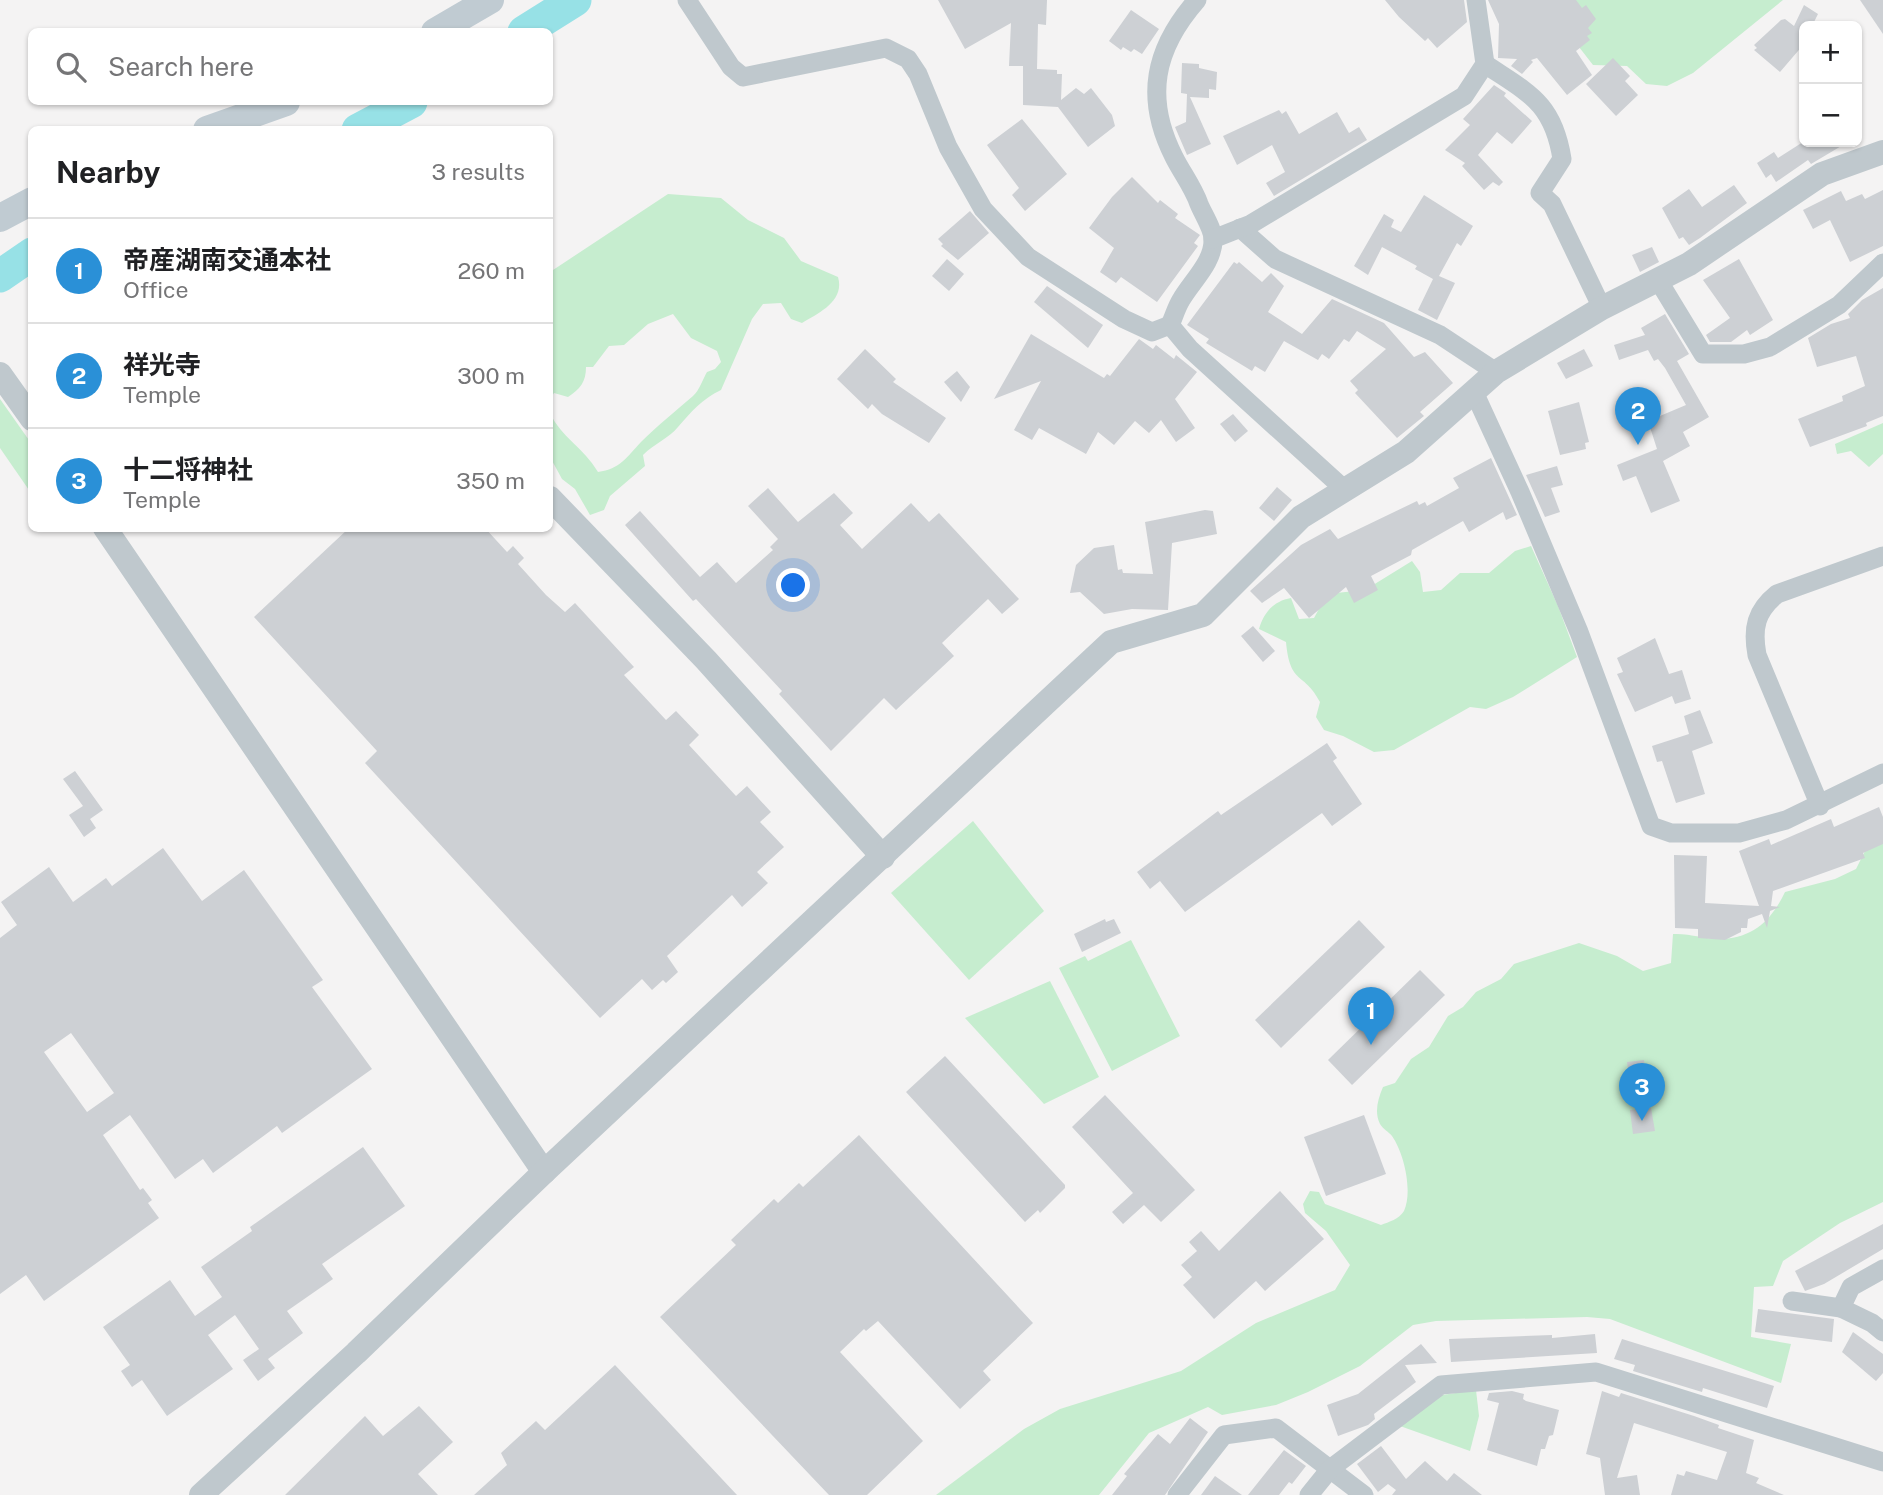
<!DOCTYPE html>
<meta charset="utf-8">
<style>
:root{--surface:#fff;--page:#f2f2f2;--text:#202124;--muted:#757577;--line:#e0e0e0;--accent:#2a90d7}
body{margin:0;font-family:"Public Sans","Noto Sans JP",sans-serif;background:var(--page);color:var(--text)}
.controls{position:absolute;right:21px;top:21px;display:grid;overflow:hidden;border-radius:10px;box-shadow:0 2px 5px #0004}
.controls button{width:63px;height:63px;display:grid;place-items:center;padding:0;border:0;border-bottom:2px solid var(--line);background:var(--surface);color:var(--text);font:35px sans-serif}
.you{position:absolute;left:794px;top:586px;width:24px;height:24px;margin:-18px;border:5px solid #fff;border-radius:50%;background:#1a73e8;box-shadow:0 0 0 10px #1a73e833}
.badge{display:grid;place-items:center;width:46px;height:46px;border-radius:50%;background:var(--accent);color:#fff;font-size:23px;font-weight:700}
.pin{position:absolute;translate:-50% -58px;filter:drop-shadow(0 2px 4px #0008)}
.pin::after{content:'';position:absolute;top:37px;width:24px;height:21px;background:inherit;clip-path:polygon(0 0,100% 0,50% 100%)}
.list{margin:0;padding:0;list-style:none}
h2{display:flex;justify-content:space-between;align-items:center;height:91px;margin:0;padding:0 28px;font-size:30px}
h2 small{font-size:23px;font-weight:400;color:var(--muted)}
.list li{display:grid;grid-template-columns:46px 1fr auto;gap:21px;align-items:center;box-sizing:border-box;height:105px;padding:0 28px;border-top:2px solid var(--line)}
.list b{display:block;font-size:26px;white-space:nowrap}
.list p{margin:0;font-size:23px;white-space:nowrap;color:var(--muted)}
.list em{font-size:23px;font-style:normal;color:var(--muted)}
.icon{flex:none;width:38px;height:38px;fill:none;stroke:currentColor;stroke-width:2;stroke-linecap:round;stroke-linejoin:round}
.map{position:relative;flex:none;width:1883px;height:1495px;overflow:hidden}
.search{position:absolute;background:var(--surface);box-shadow:0 2px 5px #0004;left:28px;top:28px;width:525px;height:77px;display:flex;align-items:center;gap:18px;box-sizing:border-box;padding:0 24px;border-radius:10px;color:var(--muted);font-size:26px}
.panel{position:absolute;background:var(--surface);box-shadow:0 2px 5px #0004;left:28px;top:126px;width:525px;height:406px;border-radius:10px}
.map>svg:first-child{display:block}
.green{fill:#c6edcf}
.lines{fill:none;stroke-linecap:round;stroke-linejoin:round}
.river{stroke:#97e1e6;stroke-width:33}
.building{fill:#cdd0d4;fill-rule:evenodd}
.minor{stroke:#bfc8cd;stroke-width:19}
.tertiary{stroke:#bfc8cd;stroke-width:24}
.secondary{stroke:#c0cbd2;stroke-width:28}
</style>
<div class="map">
<svg width="1883" height="1495" viewBox="0 0 1883 1495">
<rect width="100%" height="100%" fill="#f4f3f3"/>
<g class="green">
<path d="M1566 0H1783L1693 73 1667 86 1646 84 1627 66 1593 65 1579 47Z"/>
<path d="M668 194 721 198 748 220 784 238 801 261 838 277C845 301 819 313 802 323L791 319 781 303 763 304 752 319 721 390C702 399 691 412 678 427 669 438 654 444 643 455L645 466 610 496 604 510 590 515 575 489 562 479 550 457V413C561 437 584 448 598 472 620 469 627 457 641 442 657 426 677 410 693 396 699 391 703 379 707 372L715 369 721 362 717 351 691 338 673 314 648 324 624 345 609 346 593 367H586C586 382 580 389 568 397L554 393 550 399V272Z"/>
<path d="M0 399 31 443V493L0 448Z"/>
<path d="M1883 423V454L1869 467 1851 451 1837 454 1835 444Z"/>
<path d="M1531 546 1558 606 1577 657 1513 697 1486 709 1470 707 1394 750 1374 752 1343 736 1324 730 1316 717 1320 702C1304 671 1290 686 1286 642L1259 629C1264 612 1274 601 1291 598L1299 619 1314 618 1320 607 1336 593 1365 590 1412 561 1420 572 1423 592 1441 590 1460 573H1489L1515 551Z"/>
<path d="M973 821 1044 911 969 980 891 893Z"/>
<path d="M1883 840V1202L1840 1223 1783 1261 1773 1286 1754 1287 1751 1337 1791 1344 1781 1383 1610 1319 1587 1317 1436 1321 1413 1325 1360 1366 1308 1392 1276 1405 1222 1415 1208 1407 1149 1433 1099 1495H936L1024 1429 1060 1409 1181 1371 1256 1323 1335 1290 1350 1265 1326 1231 1305 1213 1303 1204 1310 1191 1319 1192 1325 1204 1381 1225C1389 1222 1399 1219 1404 1211 1413 1191 1404 1153 1392 1136 1389 1132 1383 1129 1380 1124 1374 1112 1378 1099 1383 1087L1395 1083 1411 1059 1429 1047 1448 1016 1463 1007 1476 992 1501 979 1514 964 1579 943 1617 956 1643 971 1671 963 1673 934C1690 933 1708 940 1723 939 1755 937 1772 919 1785 892L1835 879 1856 869 1866 849Z"/>
<path d="M1131 940 1180 1036 1112 1071 1059 968 1085 956 1088 961Z"/>
<path d="M1050 981 1099 1077 1044 1104 965 1018Z"/>
<path d="M1476 1390 1479 1416 1470 1451 1400 1426 1442 1395Z"/>
</g>
<g class="lines">
<g class="river">
<path d="M524 32 575 0"/>
<path d="M358 130 411 102"/>
<path d="M0 276 32 254"/>
</g>
</g>
<g class="building">
<path d="M938 0H1047L1046 25 1038 24 1037 69 1057 70V74H1062L1061 100 1076 88 1084 94 1091 88 1112 115 1115 126 1088 147 1058 107 1023 105V66H1009L1011 23 965 49Z"/>
<path d="M1385 0H1464L1467 22 1437 48 1428 38 1425 41 1399 17Z"/>
<path d="M1488 0H1576L1582 8 1586 5 1596 19 1588 28 1592 33 1587 36 1590 40 1576 51 1592 75 1567 95 1537 58 1531 60 1533 62 1522 74 1511 66 1517 59 1498 58 1499 24Z"/>
<path d="M1860 0H1883V34Z"/>
<path d="M1804 5 1818 14 1812 26H1804V44L1780 72 1754 50 1757 48 1754 45 1781 20 1785 19 1794 26Z"/>
<path d="M1131 10 1159 29 1142 54 1134 49 1131 52 1123 47 1121 50 1109 41Z"/>
<path d="M1613 58 1630 76 1625 81 1638 95 1616 116 1586 84Z"/>
<path d="M1182 63 1199 64V68L1217 72 1216 90 1209 89V98L1190 97 1211 144 1187 155 1175 127 1186 122 1187 94 1181 93Z"/>
<path d="M1494 85 1506 93 1504 96 1532 121 1512 144 1497 132 1478 155 1503 182 1499 186 1493 182 1484 190 1462 166 1465 163 1445 150 1470 125 1463 119Z"/>
<path d="M1279 110 1282 114 1286 111 1299 134 1337 112 1349 133 1359 127 1367 140 1274 196 1266 183 1285 172 1272 145 1237 165 1223 136Z"/>
<path d="M1022 119 1067 174 1025 211 1012 195 1019 188 987 145Z"/>
<path d="M1803 142H1848L1811 164 1808 160 1776 182 1771 174 1766 178 1757 163 1774 152 1778 158Z"/>
<path d="M1132 177 1158 203 1160 200 1178 214 1175 218 1200 235 1194 243 1198 246 1157 302 1121 277 1116 283 1100 272 1114 248 1089 228 1112 197Z"/>
<path d="M1734 185 1747 203 1700 238 1689 245 1683 237 1679 239 1662 208 1689 189 1702 207Z"/>
<path d="M1883 190V246L1850 262 1830 220 1813 229 1803 210 1841 191 1846 201 1862 194 1865 199Z"/>
<path d="M1424 195 1473 226 1461 246 1457 243 1439 276 1455 283 1437 320 1418 310 1433 279 1415 269 1417 266 1382 247 1368 275 1354 266 1384 214 1394 220 1391 227 1401 232Z"/>
<path d="M970 211 989 233 958 260 941 246 943 244 938 239Z"/>
<path d="M1652 247 1659 262 1640 272 1632 255Z"/>
<path d="M947 259 964 274 949 291 932 276Z"/>
<path d="M1739 259 1773 320 1750 335 1747 330 1731 342H1710L1706 335 1730 318 1703 280Z"/>
<path d="M1234 262 1237 264 1239 262 1262 282 1271 273 1284 286 1268 312 1302 334 1332 299 1384 323 1414 357 1425 352 1453 383 1420 412 1424 416 1397 438 1355 393 1358 390 1350 381 1386 349 1357 331 1349 342 1344 339 1329 359 1322 354 1318 360 1284 341 1265 372 1255 366 1252 371 1206 343 1209 339 1187 325Z"/>
<path d="M1047 286 1103 325 1088 348 1034 302Z"/>
<path d="M1883 288V416L1866 423 1867 426 1810 447 1798 419 1843 401 1842 396 1865 386 1856 356 1817 367 1808 338 1831 324 1850 318 1848 314 1862 300Z"/>
<path d="M1665 314 1689 354 1677 361 1709 417 1683 432 1690 446 1663 461 1680 501 1651 513 1636 476 1623 481 1617 465 1657 449 1648 421 1686 405 1665 368 1658 359 1654 361 1648 350 1619 360 1614 345 1645 335 1641 328Z"/>
<path d="M1031 334 1104 378 1107 374 1110 376 1139 339 1153 349 1156 345 1174 359 1176 355 1197 372 1175 399 1195 428 1176 442 1161 420 1149 433 1135 421 1114 445 1098 432 1086 454 1039 428 1032 440 1014 430 1041 381 994 399Z"/>
<path d="M865 349 896 379 893 382 946 418 929 443 882 414 872 404 868 409 837 379Z"/>
<path d="M1584 349 1593 366 1566 379 1557 363Z"/>
<path d="M957 371 970 387 961 402 944 382Z"/>
<path d="M1579 402 1589 442 1585 443 1586 449 1560 455 1548 411Z"/>
<path d="M1233 414 1248 431 1235 442 1220 424Z"/>
<path d="M1491 458 1517 515 1506 520 1503 512 1469 532 1463 521 1412 550 1411 555 1371 576 1378 590 1354 603 1346 587 1309 618 1284 588 1262 603 1250 591 1301 545 1330 529 1338 539 1417 501 1419 505 1425 502 1427 506 1459 488 1453 478Z"/>
<path d="M1557 466 1563 485 1551 488 1560 512 1545 517 1526 475Z"/>
<path d="M1277 487 1292 500 1274 521 1259 508Z"/>
<path d="M768 488 798 522 834 493 853 513 840 525 862 549 911 503 929 522 939 513 1019 599 1002 614 988 599 942 643 954 656 896 710 884 698 831 751 779 694 782 691 696 599 693 601 625 525 640 511 700 577 717 562 736 583 773 550 770 547 778 539 748 506Z"/>
<path d="M1205 510 1213 511 1217 534 1172 543 1168 610 1132 609 1104 614 1080 592 1070 593 1076 565 1094 548 1114 545 1118 570 1122 569 1123 573 1153 574 1145 522Z"/>
<path d="M349 528H485L507 552 513 546 524 558 518 564 546 595 565 612 575 603 634 667 624 675 666 720 676 711 699 735 689 745 736 796 747 786 771 812 760 822 784 847 757 872 768 883 742 907 732 895 667 956 678 972 666 983 663 980 652 990 642 979 600 1018 365 763 377 751 254 617Z"/>
<path d="M1253 626 1275 651 1263 662 1241 636Z"/>
<path d="M1655 638 1669 674 1682 670 1691 699 1675 704 1672 696 1635 712 1617 674 1623 672 1617 658Z"/>
<path d="M1700 710 1713 743 1692 751 1705 794 1676 803 1662 761 1657 762 1652 746 1689 734 1684 716Z"/>
<path d="M1327 743 1337 758 1333 761 1362 804 1332 826 1322 813 1185 912 1160 881 1150 889 1137 872 1218 811 1221 815Z"/>
<path d="M75 771 103 810 90 819 96 828 84 837 69 815 83 806 63 779Z"/>
<path d="M1879 807 1883 817V844L1863 853 1865 858 1773 891 1771 906 1780 907 1770 911 1767 928 1762 914 1748 919 1747 928H1741V932L1725 940 1698 938V929L1675 928 1674 855 1707 856 1705 903 1759 906 1739 851 1769 839 1771 845 1831 819 1834 827Z"/>
<path d="M163 848 202 901 244 870 323 980 312 987 372 1069 282 1133 277 1126 213 1173 203 1159 175 1179 130 1115 103 1135 140 1190 143 1188 152 1200 148 1203 159 1218 44 1301 26 1275 0 1294V938L17 925 1 902 49 867 73 902 106 878 112 886ZM71 1033 114 1093 87 1112 44 1052Z"/>
<path d="M1105 919 1106 922 1114 919 1121 933 1082 952 1074 934Z"/>
<path d="M1359 920 1385 947 1281 1048 1255 1020Z"/>
<path d="M1420 970 1445 995 1352 1085 1328 1060Z"/>
<path d="M945 1056 1065 1185V1188L1040 1213 1038 1210 1025 1222 906 1092Z"/>
<path d="M1644 1060 1646 1077 1629 1079 1627 1062Z"/>
<path d="M1105 1095 1195 1190 1161 1222 1144 1205 1123 1224 1112 1212 1133 1193 1072 1127Z"/>
<path d="M1651 1108 1655 1131 1633 1134 1630 1110Z"/>
<path d="M1364 1115 1386 1174 1326 1196 1304 1137Z"/>
<path d="M859 1135 1033 1323 983 1371 991 1380 960 1409 878 1321 866 1331 864 1329 840 1352 923 1441 867 1495H829L660 1317 736 1245 731 1240 774 1199 778 1203 799 1183 803 1187Z"/>
<path d="M363 1147 405 1206 322 1264 333 1279 287 1311 303 1333 268 1359 275 1368 258 1381 243 1360 259 1349 235 1315 208 1335 233 1369 167 1416 142 1380 132 1387 121 1371 130 1365 103 1327 170 1280 195 1316 222 1297 201 1267 252 1231 250 1227Z"/>
<path d="M1280 1191 1324 1239 1265 1291 1256 1281 1214 1319 1183 1285 1192 1277 1181 1265 1197 1251 1189 1242 1201 1231 1219 1251Z"/>
<path d="M1883 1224V1249L1824 1284 1805 1291 1795 1271Z"/>
<path d="M1758 1309 1834 1319 1832 1342 1755 1332Z"/>
<path d="M1853 1332 1883 1354V1373L1876 1381 1842 1352Z"/>
<path d="M1595 1334 1597 1353 1451 1362 1449 1339 1552 1335V1338Z"/>
<path d="M1622 1339 1774 1386 1767 1408 1703 1388 1702 1392 1633 1371 1635 1365 1614 1359Z"/>
<path d="M1421 1344 1437 1363 1405 1365 1416 1382 1374 1414 1375 1419 1368 1425 1338 1436 1327 1405 1358 1394Z"/>
<path d="M615 1365 737 1495H474L507 1465 501 1453 536 1421 545 1430Z"/>
<path d="M1512 1391 1524 1394 1523 1399 1526 1401 1559 1410 1553 1435 1549 1436 1545 1449H1541L1537 1466 1487 1450 1499 1403 1487 1400 1489 1393Z"/>
<path d="M1602 1391 1619 1397 1621 1393 1694 1416 1719 1425 1718 1428 1754 1440 1746 1473 1759 1478 1756 1483 1784 1495H1671L1677 1474 1684 1476 1686 1471 1717 1480 1727 1452 1634 1423 1617 1478 1637 1475 1640 1495H1605L1600 1458 1586 1454Z"/>
<path d="M419 1406 453 1442 418 1474 438 1495H285L365 1416 383 1436Z"/>
<path d="M1190 1418 1208 1432 1165 1495H1112L1127 1476 1124 1474 1158 1434 1170 1444Z"/>
<path d="M1381 1446 1406 1479 1425 1461 1447 1481 1454 1473 1482 1495H1392L1396 1490 1388 1484 1378 1492 1357 1464Z"/>
<path d="M1284 1450 1306 1466 1292 1484 1289 1482 1279 1495H1248Z"/>
<path d="M1215 1476 1242 1495H1201Z"/>
</g>
<g class="lines">
<g class="minor">
<path d="M687 0 731 67 743 77 886 48 908 59 918 74 948 147 983 209 1028 257 1124 319 1152 332 1170 325"/>
<path d="M1197 0C1154 49 1144 98 1174 157 1182 173 1193 187 1199 204 1203 214 1213 229 1213 239 1214 262 1191 282 1181 300 1176 308 1174 317 1170 325L1190 349 1344 489"/>
<path d="M1485 64C1528 93 1553 102 1562 159L1540 193 1552 204 1602 308"/>
<path d="M1240 228 1275 259 1440 335 1496 372"/>
<path d="M1213 239 1251 224 1464 96 1485 64 1476 0"/>
<path d="M1658 280 1703 354H1744L1770 347 1839 305 1883 263"/>
<path d="M1474 392 1520 492 1579 632 1651 826 1671 833H1739L1786 820 1883 773"/>
<path d="M1820 806 1757 655C1752 628 1756 611 1777 594L1883 556"/>
<path d="M1883 1269 1851 1287 1841 1308 1872 1323 1883 1332"/>
<path d="M1792 1301 1841 1308"/>
<path d="M1177 1495 1224 1435 1276 1428 1364 1495"/>
<path d="M1309 1495 1330 1469 1441 1385 1596 1372 1883 1462"/>
</g>
<g class="tertiary">
<path d="M0 374 32 419"/>
<path d="M550 498 706 660 883 857"/>
<path d="M105 528 544 1172"/>
<path d="M201 1495 356 1353 544 1172 1111 642 1203 615 1301 517 1406 452 1496 372 1602 308 1689 264 1822 174 1883 152"/>
</g>
<g class="secondary">
<path d="M435 32 490 0"/>
<path d="M207 130 286 102"/>
<path d="M0 218 32 201"/>
</g>
</g>
</svg>
<div class="controls">
<button>+</button>
<button>−</button>
</div>
<div class="you"></div>
<div class="pin badge" style="left:1371px;top:1045px">1</div>
<div class="pin badge" style="left:1638px;top:445px">2</div>
<div class="pin badge" style="left:1642px;top:1121px">3</div>
<div class="search"><svg class="icon" aria-label="search" viewBox="0 0 24 24"><circle cx="10" cy="10" r="6"/><path d="M15 15l6 6"/></svg>Search here</div>
<section class="panel">
<h2>Nearby<small>3 results</small></h2>
<ul class="list">
<li><span class="badge">1</span><div><b>帝産湖南交通本社</b><p>Office</p></div><em>260 m</em></li>
<li><span class="badge">2</span><div><b>祥光寺</b><p>Temple</p></div><em>300 m</em></li>
<li><span class="badge">3</span><div><b>十二将神社</b><p>Temple</p></div><em>350 m</em></li>
</ul>
</section>
</div>
